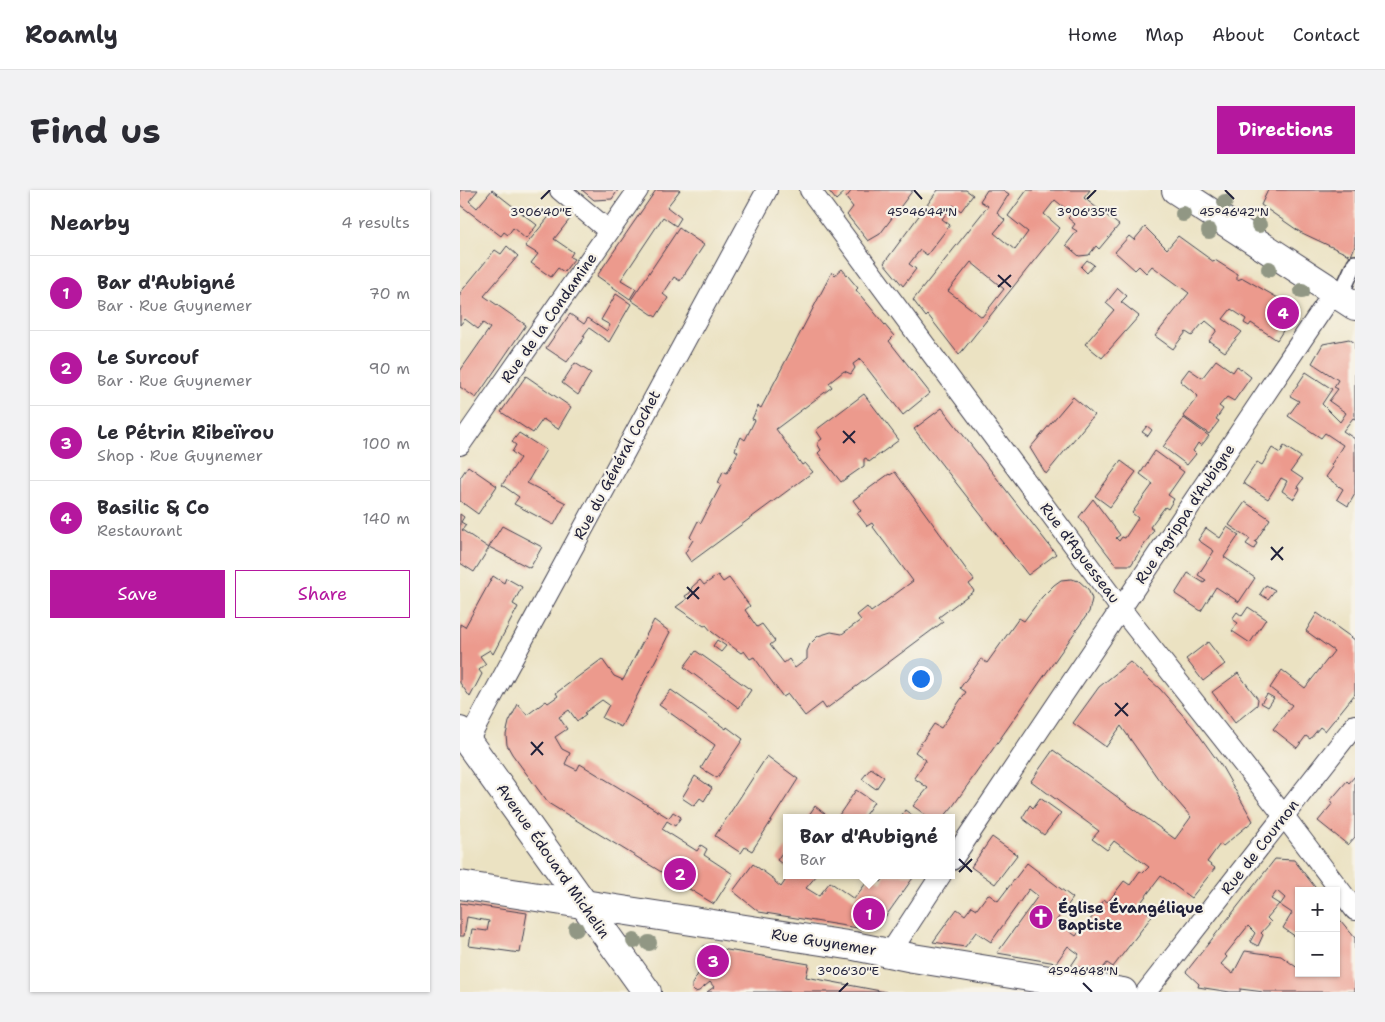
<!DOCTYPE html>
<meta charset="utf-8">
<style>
:root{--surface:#fff;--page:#f2f2f3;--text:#2b2b33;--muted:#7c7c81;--line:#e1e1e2;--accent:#b5179e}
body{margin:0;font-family:"Shantell Sans",sans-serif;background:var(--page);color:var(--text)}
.controls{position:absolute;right:15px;bottom:15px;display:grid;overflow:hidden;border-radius:0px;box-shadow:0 1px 4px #0004}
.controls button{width:45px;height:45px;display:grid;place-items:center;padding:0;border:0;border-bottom:1px solid var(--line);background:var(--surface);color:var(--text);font:25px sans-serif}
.you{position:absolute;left:460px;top:488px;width:18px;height:18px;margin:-12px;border:4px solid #fff;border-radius:50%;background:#1a73e8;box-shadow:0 0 0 8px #1a73e833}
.badge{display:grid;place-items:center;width:32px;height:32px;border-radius:50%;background:var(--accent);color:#fff;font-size:16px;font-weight:700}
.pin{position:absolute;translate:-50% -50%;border:2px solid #fff;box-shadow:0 1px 5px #0006}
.popup{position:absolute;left:323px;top:624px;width:172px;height:65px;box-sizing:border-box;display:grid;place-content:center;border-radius:0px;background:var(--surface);filter:drop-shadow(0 1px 4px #0005);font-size:16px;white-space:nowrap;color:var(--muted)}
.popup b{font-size:19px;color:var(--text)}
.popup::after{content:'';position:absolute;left:50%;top:100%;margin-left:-10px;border:10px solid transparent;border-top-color:var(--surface)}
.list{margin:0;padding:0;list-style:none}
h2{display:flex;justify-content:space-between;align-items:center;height:65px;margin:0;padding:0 20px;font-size:21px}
h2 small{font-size:16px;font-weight:400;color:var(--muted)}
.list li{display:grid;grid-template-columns:32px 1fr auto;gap:15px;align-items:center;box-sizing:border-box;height:75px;padding:0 20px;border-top:1px solid var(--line)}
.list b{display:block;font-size:19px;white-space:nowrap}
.list p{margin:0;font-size:16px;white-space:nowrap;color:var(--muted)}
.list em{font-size:16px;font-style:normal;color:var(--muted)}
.actions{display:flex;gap:10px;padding:15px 20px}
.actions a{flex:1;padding:11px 0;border:1px solid var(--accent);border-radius:0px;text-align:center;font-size:18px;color:var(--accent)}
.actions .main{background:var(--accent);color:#fff}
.map{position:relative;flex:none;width:895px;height:802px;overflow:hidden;border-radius:0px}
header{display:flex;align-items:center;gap:30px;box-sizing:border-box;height:70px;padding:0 25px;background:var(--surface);border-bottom:1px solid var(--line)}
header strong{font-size:24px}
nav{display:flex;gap:28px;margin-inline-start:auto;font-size:18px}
.intro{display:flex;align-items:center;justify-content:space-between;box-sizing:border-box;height:120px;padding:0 30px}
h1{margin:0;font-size:35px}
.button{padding:12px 22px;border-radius:0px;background:var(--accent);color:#fff;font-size:18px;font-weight:700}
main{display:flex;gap:30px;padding:0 30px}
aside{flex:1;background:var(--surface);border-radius:0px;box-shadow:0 1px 4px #0004}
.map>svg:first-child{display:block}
.building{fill:#ec9a8d;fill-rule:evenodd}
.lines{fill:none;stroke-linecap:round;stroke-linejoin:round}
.pedestrian-casing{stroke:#403f4f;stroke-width:18}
.minor-casing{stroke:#403f4f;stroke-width:22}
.secondary-casing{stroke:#403f4f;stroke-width:30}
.primary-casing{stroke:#403f4f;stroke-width:30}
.pedestrian{stroke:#fff;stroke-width:15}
.minor{stroke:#fff;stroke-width:20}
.secondary{stroke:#fff;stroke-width:28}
.primary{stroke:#fff;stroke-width:28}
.tree{fill:#919784}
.ticks{fill:none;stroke:#22223b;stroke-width:2}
.labels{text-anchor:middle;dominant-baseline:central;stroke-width:4.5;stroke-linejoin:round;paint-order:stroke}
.street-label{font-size:15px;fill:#22223b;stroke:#f7f3e8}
.poi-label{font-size:15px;font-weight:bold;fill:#22223b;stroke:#f7f3e8;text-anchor:start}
.ticks-label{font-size:12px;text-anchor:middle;fill:#22223b;stroke:#f7f3e8;stroke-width:4.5;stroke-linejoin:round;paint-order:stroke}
</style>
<header>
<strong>Roamly</strong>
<nav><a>Home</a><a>Map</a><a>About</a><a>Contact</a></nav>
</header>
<div class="intro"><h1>Find us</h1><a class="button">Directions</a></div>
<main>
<aside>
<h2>Nearby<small>4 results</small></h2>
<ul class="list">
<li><span class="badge">1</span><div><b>Bar d'Aubigné</b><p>Bar · Rue Guynemer</p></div><em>70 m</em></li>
<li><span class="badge">2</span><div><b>Le Surcouf</b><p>Bar · Rue Guynemer</p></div><em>90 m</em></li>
<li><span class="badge">3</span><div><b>Le Pétrin Ribeïrou</b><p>Shop · Rue Guynemer</p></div><em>100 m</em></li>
<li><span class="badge">4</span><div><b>Basilic &amp; Co</b><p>Restaurant</p></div><em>140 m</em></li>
</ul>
<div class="actions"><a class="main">Save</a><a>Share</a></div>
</aside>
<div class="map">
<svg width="895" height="802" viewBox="0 0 895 802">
<rect width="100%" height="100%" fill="#f7f3e8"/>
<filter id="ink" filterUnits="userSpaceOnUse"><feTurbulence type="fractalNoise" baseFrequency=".02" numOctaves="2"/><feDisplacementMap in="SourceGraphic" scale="10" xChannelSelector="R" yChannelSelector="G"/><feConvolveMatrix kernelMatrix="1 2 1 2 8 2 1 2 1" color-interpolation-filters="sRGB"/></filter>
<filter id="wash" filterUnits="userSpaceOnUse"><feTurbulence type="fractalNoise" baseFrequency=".0096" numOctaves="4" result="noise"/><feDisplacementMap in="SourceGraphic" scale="20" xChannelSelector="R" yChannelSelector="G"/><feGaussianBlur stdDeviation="1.12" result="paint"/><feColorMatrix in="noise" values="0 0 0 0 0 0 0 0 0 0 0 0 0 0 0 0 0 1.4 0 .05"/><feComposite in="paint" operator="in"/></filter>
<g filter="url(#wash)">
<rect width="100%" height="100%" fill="#ebe2c2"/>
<g id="blocks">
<g class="building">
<path d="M0 0H18L9 11 17 18 32 0 77 35 66 49 53 38 48 45 44 42 41 46 0 15Z"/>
<path d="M122 0H158L152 9 134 10Z"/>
<path d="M196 0H220L207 17 221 28 216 36 203 27 161 90 176 99 170 109 137 86Z"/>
<path d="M368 0H387L376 10Z"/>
<path d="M392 0H453L420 44 408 51 387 25 393 17 386 8Z"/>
<path d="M478 0H506L513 5 501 21 493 15 482 29 490 35 467 65 460 60 449 74 456 79 443 96 424 73Z"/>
<path d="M527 0H543L549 4 537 23 545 30 534 43 555 60 568 42 548 26 567 0H630L624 8 659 35 639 59 636 56 629 65 619 66 606 55 617 41 612 38 615 34 608 28 612 24 595 10 584 24 600 38 499 165 468 125 466 127 453 110 528 16 520 11ZM511 72 544 99 522 127 488 101Z"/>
<path d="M808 0H895V56L891 66 840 42 801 15Z"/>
<path d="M96 18 110 29 94 49 113 62 110 67 114 69 104 82 98 78 91 87 71 73 78 64 65 56Z"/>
<path d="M685 37 707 59 718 46 754 72 755 70 777 84V90L783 88 825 112 830 130 817 150 791 133 789 136 784 133 786 129 771 119 763 129 782 142 765 162 749 151 757 140 746 131 743 134H742L732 146 726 142 713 159 695 146 729 103 692 76 686 83 679 76 675 80 655 62 669 46 674 50Z"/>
<path d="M219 38 244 55 220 91 214 87 203 104 208 108 196 127 171 110Z"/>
<path d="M47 56 58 66 24 106 66 135 16 208 0 197V181L30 138 23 133 18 139 5 129 0 135V103L35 60 41 64Z"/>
<path d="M627 70 634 75 627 83 621 77Z"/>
<path d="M382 79 398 98 396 100 434 146 429 151 470 203 443 225 400 169 393 174 395 178 391 184 384 181 369 193 372 197 316 239 342 275 345 273 353 282 231 372 225 363 233 350 230 347 238 331 241 333 261 295 258 293 263 281 267 283 278 262 275 260 281 247 285 250 295 230 292 229 298 216 301 218 372 82 375 85Z"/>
<path d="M658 98 667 106 661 112 679 126 642 168 625 154 654 120 646 113Z"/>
<path d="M156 104 171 114 149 152 129 138 123 146 125 147 107 172 86 158 110 124 124 134 128 128 147 141 150 135 141 130Z"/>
<path d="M889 149 895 153V229L893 228 883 241 895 249V304L888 316 877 309 883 299 866 287 873 277 871 275 883 255 865 243 861 248 828 226 839 211 830 206 846 182 872 199 862 214 880 232 886 223 869 211 878 199 874 197 878 190 852 173 863 154Z"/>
<path d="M756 170 773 182 777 176 791 187 774 211 767 207 759 216 763 219 756 229 759 231 749 244 723 226 738 206 720 191 729 179 742 188Z"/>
<path d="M115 173 131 183 118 205 102 193Z"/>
<path d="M66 186 111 217 98 239 83 229 73 243 41 222Z"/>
<path d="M404 204 439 250 409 272 406 268 404 269V276L381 292 358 263 361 260 358 255V252L362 249 356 240Z"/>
<path d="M613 207 634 225 586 284 570 258Z"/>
<path d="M482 218 596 364 568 385 454 239Z"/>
<path d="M724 228 749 246 741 256 738 253 733 261 736 264 727 275 703 257Z"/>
<path d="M687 236 692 240 688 246 682 242Z"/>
<path d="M59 243 86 260 67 293 106 313 94 335 54 314 59 307 42 295 60 268 52 262 56 255 52 252Z"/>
<path d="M824 256 841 267 831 281 843 289 837 297 840 299 834 309 822 301 827 291 821 288 808 309 783 293 797 272 802 275 812 258 820 263Z"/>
<path d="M695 261 724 282 708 305 714 309 708 319 705 317 690 337 694 340 671 375H656L619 327 633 309 660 345 656 348 659 351 662 347 665 348 678 328 672 323 693 294 680 284Z"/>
<path d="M661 271 676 282 650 317 635 306Z"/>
<path d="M8 276 37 296 18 324 0 311V288Z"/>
<path d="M435 282 514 390 509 394 514 401 479 427 483 432 378 510 366 519 362 513 345 526 328 504 323 507 294 467 290 469 284 461 281 463 252 442 246 435 244 436 216 417 227 409 225 406 230 403 232 397 240 390 244 395 258 385 263 392 269 388 290 416 285 420 297 437 302 434 315 451 310 455 324 473 329 469 335 478 347 469V461L350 454 358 446 371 442 382 444 401 430 397 425 407 417 411 422 453 391 413 337 414 336 412 333 407 336 397 323 401 321 393 310 429 284 430 285Z"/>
<path d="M785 312 810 329 795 352 797 353 794 359 786 354 790 349 769 335Z"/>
<path d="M0 324 4 327 1 332 6 335 2 340 29 358 14 382 0 373Z"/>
<path d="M42 336 82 357 70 378 29 357Z"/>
<path d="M767 337 779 345 764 367 795 388 779 412 756 397 741 421 715 404 728 383 744 393 746 390 738 385 754 361 738 350 746 338 760 348Z"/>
<path d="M33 386 44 393 46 388 62 397 53 414 58 417 33 464 30 460 20 466 26 474 19 480 22 484 10 507 0 493V434L5 437Z"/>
<path d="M611 389 619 391 628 399 632 409 629 422 493 616 483 628H470L453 616 468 598 454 588 466 570 455 562 474 534 481 538 506 502 500 498 521 469 527 473 559 428 564 431 582 407 594 395 601 390Z"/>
<path d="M806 395 815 400 808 409 800 404Z"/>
<path d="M788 417 806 429 790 453 772 441 778 433 772 429 777 422 782 426Z"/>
<path d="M857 423 895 450V504L865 541 860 537 850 549 846 546 837 558 813 539 832 515 810 498 822 480 845 498 874 461 846 441Z"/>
<path d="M194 430 210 442 161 537 142 528 149 515 142 510 124 523 126 524 117 531 109 520 99 527 107 539 95 547 102 559 110 563 105 574 117 580 120 574 209 628 213 622 221 627 215 636 207 631 202 639 237 661 241 655 247 659 244 665 273 684 254 714 88 613 52 564 47 555 46 545 49 532 58 514 67 525 86 511 88 513 98 506 96 503 142 469 154 486 163 490Z"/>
<path d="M257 450 266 456 261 462 253 456Z"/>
<path d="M748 452 765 474 743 491 726 469Z"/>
<path d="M236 461 291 500 279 518 224 477Z"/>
<path d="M670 472 700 499 734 538 762 577 793 631 763 656 760 654 747 672 755 678 731 708 701 686 679 715 692 726 653 777 647 773 641 781 611 776 619 764 608 756 596 773 537 763 578 706 569 699 531 752 516 742 505 757 473 752 497 719 505 725 512 716 517 719 528 704 538 711 567 673 613 708 596 731 616 746 619 742 621 743 644 710 648 712 664 691 670 695 680 681 683 683 689 677 654 651 647 660 632 649 639 641 571 591 593 560 715 649 731 627 699 590 661 536 646 557 613 533 639 497Z"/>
<path d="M778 483 798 509 797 515 775 533 752 502Z"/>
<path d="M211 500 266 539 267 537 283 549 257 588 241 578 255 555 199 515Z"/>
<path d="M807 504 814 508 808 517 801 513Z"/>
<path d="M307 566 338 589 292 661 285 657 281 663 255 646Z"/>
<path d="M411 578 424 587 416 599 402 589Z"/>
<path d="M235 586 252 598 244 611 240 608 234 616 222 608Z"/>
<path d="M895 586V647L888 655 858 631 873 613 870 611 887 591 889 593Z"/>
<path d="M396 600 414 612 403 628H377Z"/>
<path d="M580 608 601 623 584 645 562 628 570 615 573 618Z"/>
<path d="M355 616 370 628H347Z"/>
<path d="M445 620 456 628H440Z"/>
<path d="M532 647 557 665 535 694 511 677Z"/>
<path d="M326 657V677L317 670Z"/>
<path d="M815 669 834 670 858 701H839V749L823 738 832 723 820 715 825 708 817 701 811 709 819 714 807 728 811 732 801 743 803 745 798 756 790 752 795 743 788 736 765 765 767 767 761 774 773 784 785 761 821 766 839 779V783H876V725L895 748V802H804L780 799V802H770L738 797 739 794 726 782Z"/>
<path d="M293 674 315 690V692L321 697 329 685H357L346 698 359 706 370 692 394 709 412 685 421 692 425 685H455L421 733 404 739 299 722 273 701Z"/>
<path d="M0 713 67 723 60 763 9 756 12 739 27 741 29 731 7 727 4 746H0Z"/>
<path d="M244 756 349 774 346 787 426 802H247L254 797 250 792 239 801 235 802 232 799V794L238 784 240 783Z"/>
</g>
</g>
</g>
<g filter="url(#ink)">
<use href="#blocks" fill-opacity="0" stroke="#403f4f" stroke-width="1"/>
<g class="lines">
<defs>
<path id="pedestrian" d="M880 106 895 73"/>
<g id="minor">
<path d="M100 0 149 41"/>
<path d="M350 0 661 419 824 626 895 720"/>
<path d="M0 255 178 0"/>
<path d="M8 551 307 0"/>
<path d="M492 670 874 102"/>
<path d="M430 763 481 685"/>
<path d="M686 802 895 535"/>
</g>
<path id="secondary" d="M0 695 394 756 453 768 663 802"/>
<g id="primary">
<path d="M716 0 895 116"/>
<path d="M0 541 187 802"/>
</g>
</defs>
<use href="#pedestrian" class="pedestrian-casing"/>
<use href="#minor" class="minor-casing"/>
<use href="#secondary" class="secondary-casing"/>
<use href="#primary" class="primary-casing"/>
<use href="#pedestrian" class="pedestrian"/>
<use href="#minor" class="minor"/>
<use href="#secondary" class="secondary"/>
<use href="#primary" class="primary"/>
</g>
<g class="tree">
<circle cx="765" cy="12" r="8"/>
<circle cx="723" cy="24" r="8"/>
<circle cx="799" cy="35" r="8"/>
<circle cx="749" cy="41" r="8"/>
<circle cx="809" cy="79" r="8"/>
<circle cx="842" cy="101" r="8"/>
<circle cx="116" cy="739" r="8"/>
<circle cx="174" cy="751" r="8"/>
<circle cx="189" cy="753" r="8"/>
</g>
</g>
<path class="ticks" d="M454 0 462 9M765 0 774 9M81 9 90 0M627 9 636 0M538 85 551 97M538 97 551 85M383 241 395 253M383 253 395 241M811 357 823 370M811 370 823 357M227 397 239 409M227 409 239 397M655 513 668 526M655 526 668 513M71 552 83 565M71 565 83 552M499 669 512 682M499 682 512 669M623 793 632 802M379 802 388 793"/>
<defs>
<symbol id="church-disc" viewBox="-11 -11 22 22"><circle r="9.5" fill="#b5179e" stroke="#f7f3e8"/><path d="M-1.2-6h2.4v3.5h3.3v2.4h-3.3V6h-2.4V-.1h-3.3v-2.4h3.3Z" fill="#fff"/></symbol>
</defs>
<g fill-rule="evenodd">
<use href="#church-disc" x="567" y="713" width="28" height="28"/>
</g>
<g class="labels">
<g class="street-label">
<text transform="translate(89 128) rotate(-55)">Rue de la Condamine</text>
<text transform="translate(157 275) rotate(-62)">Rue du Général Cochet</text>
<text transform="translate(725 324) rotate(-56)">Rue Agrippa d'Aubigne</text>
<text transform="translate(620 363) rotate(53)">Rue d'Aguesseau</text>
<text transform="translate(800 657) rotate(-52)">Rue de Cournon</text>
<text transform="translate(93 671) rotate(55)">Avenue Édouard Michelin</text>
<text transform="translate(364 752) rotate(9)">Rue Guynemer</text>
</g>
<g class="poi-label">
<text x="598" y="718">Église Évangélique<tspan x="598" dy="17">Baptiste</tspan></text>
</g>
</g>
<g class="ticks-label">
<text x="774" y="26">45°46'42"N</text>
<text x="81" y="26">3°06'40"E</text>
<text x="462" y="26">45°46'44"N</text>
<text x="627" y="26">3°06'35"E</text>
<text x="388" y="785">3°06'30"E</text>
<text x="623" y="785">45°46'48"N</text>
</g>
</svg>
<div class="controls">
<button>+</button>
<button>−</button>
</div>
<div class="you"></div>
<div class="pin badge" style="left:409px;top:724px">1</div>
<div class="popup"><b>Bar d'Aubigné</b>Bar</div>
<div class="pin badge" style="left:220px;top:684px">2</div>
<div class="pin badge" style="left:253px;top:771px">3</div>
<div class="pin badge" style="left:823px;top:123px">4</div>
</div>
</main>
